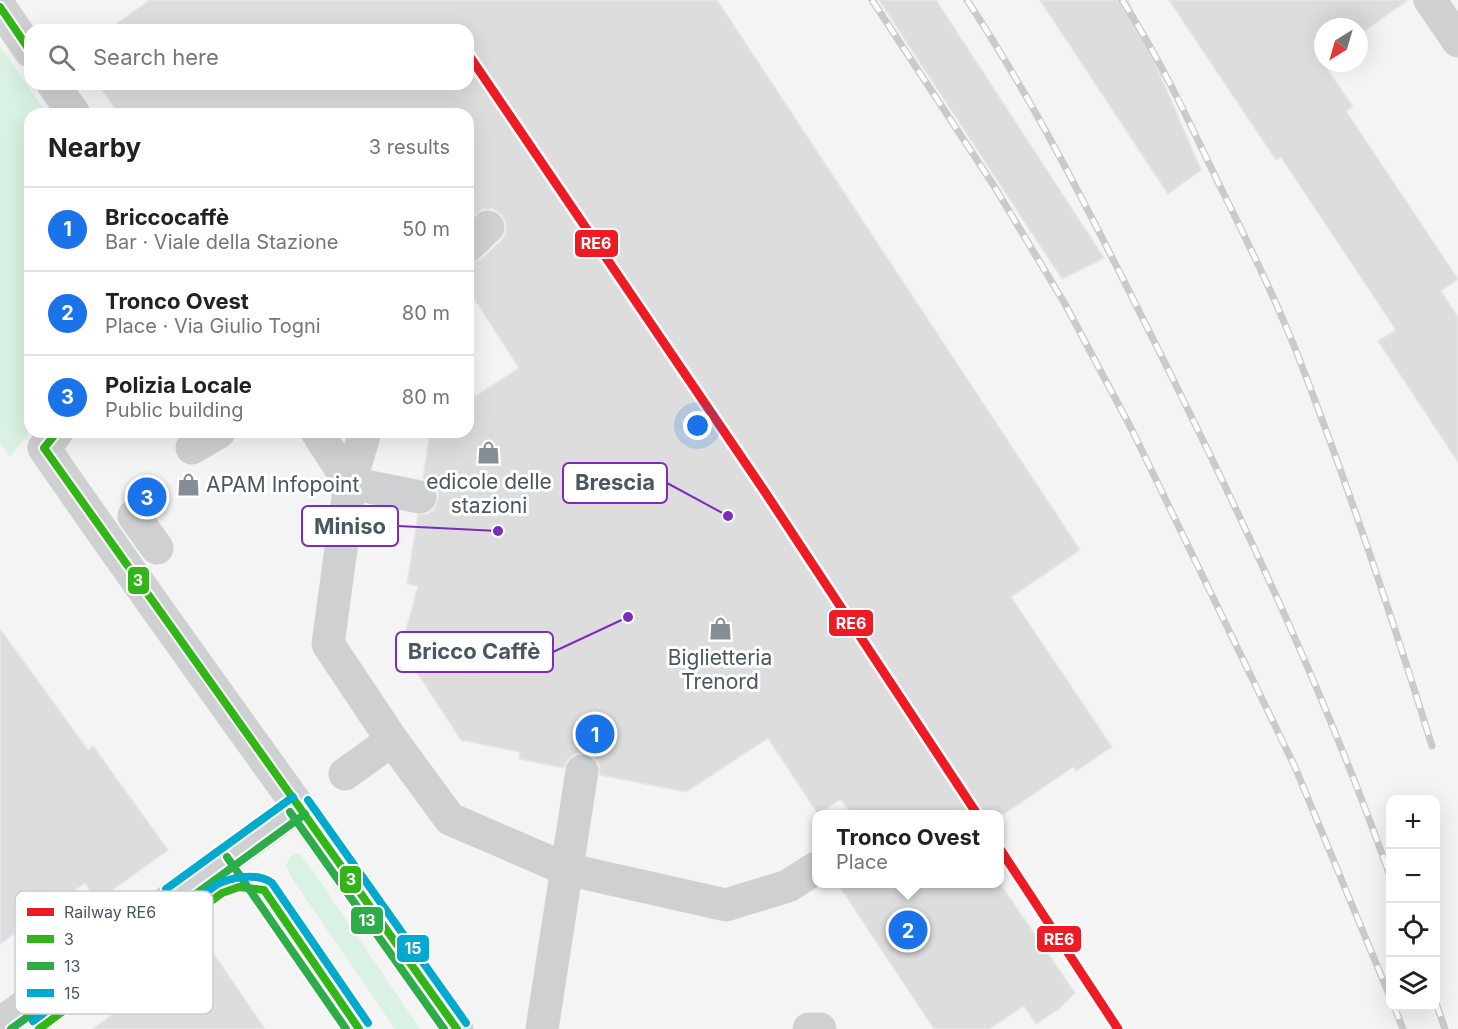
<!DOCTYPE html>
<meta charset="utf-8">
<style>
:root{--surface:#fff;--page:#f6f6f6;--text:#222;--muted:#767676;--line:#e0e0e0;--accent:#1a73e8}
body{margin:0;font-family:Inter,sans-serif;background:var(--page);color:var(--text)}
.controls{position:absolute;right:18px;bottom:18px;display:grid;overflow:hidden;border-radius:12px;box-shadow:0 6px 24px #0002}
.controls button{width:54px;height:54px;display:grid;place-items:center;padding:0;border:0;border-bottom:2px solid var(--line);background:var(--surface);color:var(--text);font:30px sans-serif}
.compass{position:absolute;left:1314px;top:18px;width:54px;height:54px;border-radius:50%;background:var(--surface);box-shadow:0 6px 24px #0002;rotate:217deg}
.you{position:absolute;left:698px;top:426px;width:21px;height:21px;margin:-15px;border:4px solid #fff;border-radius:50%;background:#1a73e8;box-shadow:0 0 0 9px #1a73e833}
.badge{display:grid;place-items:center;width:39px;height:39px;border-radius:50%;background:var(--accent);color:#fff;font-size:20px;font-weight:700}
.pin{position:absolute;translate:-50% -50%;border:3px solid #fff;box-shadow:0 2px 6px #0006}
.popup{position:absolute;left:812px;top:810px;width:192px;height:78px;box-sizing:border-box;display:grid;place-content:center;border-radius:12px;background:var(--surface);filter:drop-shadow(0 2px 4px #0005);font-size:20px;white-space:nowrap;color:var(--muted)}
.popup b{font-size:22px;color:var(--text)}
.popup::after{content:'';position:absolute;left:50%;top:100%;margin-left:-12px;border:12px solid transparent;border-top-color:var(--surface)}
.list{margin:0;padding:0;list-style:none}
h2{display:flex;justify-content:space-between;align-items:center;height:78px;margin:0;padding:0 24px;font-size:26px}
h2 small{font-size:20px;font-weight:400;color:var(--muted)}
.list li{display:grid;grid-template-columns:39px 1fr auto;gap:18px;align-items:center;box-sizing:border-box;height:84px;padding:0 24px;border-top:2px solid var(--line)}
.list b{display:block;font-size:22px;white-space:nowrap}
.list p{margin:0;font-size:20px;white-space:nowrap;color:var(--muted)}
.list em{font-size:20px;font-style:normal;color:var(--muted)}
.icon{flex:none;width:33px;height:33px;fill:none;stroke:currentColor;stroke-width:2;stroke-linecap:round;stroke-linejoin:round}
.map{position:relative;flex:none;width:1458px;height:1029px;overflow:hidden}
.search{position:absolute;background:var(--surface);box-shadow:0 6px 24px #0002;left:24px;top:24px;width:450px;height:66px;display:flex;align-items:center;gap:15px;box-sizing:border-box;padding:0 21px;border-radius:18px;color:var(--muted);font-size:22px}
.panel{position:absolute;background:var(--surface);box-shadow:0 6px 24px #0002;left:24px;top:108px;width:450px;height:330px;border-radius:18px}
.map>svg:first-child{display:block}
.green{fill:#d9f2e3}
.building{fill:#ddddde;stroke:#e5e6e7;stroke-width:1.5}
.lines{fill:none;stroke-linecap:round;stroke-linejoin:round}
.minor{stroke:#ced0d2;stroke-width:33}
.rail-casing{stroke:#c9cacc;stroke-width:7}
.rail{stroke:#fff;stroke-width:4.5;stroke-dasharray:14;stroke-linecap:butt}
.bus-1-casing{stroke:#fff;stroke-width:12}
.bus-2-casing{stroke:#fff;stroke-width:12}
.bus-3-casing{stroke:#fff;stroke-width:12}
.bus-1{stroke:#31b518;stroke-width:8}
.bus-2{stroke:#2dac4a;stroke-width:8}
.bus-3{stroke:#00a9ce;stroke-width:8}
.rail-1-casing{stroke:#fff;stroke-width:14}
.rail-1{stroke:#ed1c24;stroke-width:9}
.labels{text-anchor:middle;dominant-baseline:central;stroke-width:6;stroke-linejoin:round;paint-order:stroke}
.poi-label{font-size:21px;fill:#4a5661;stroke:#fff}
.key{fill:#fff;stroke:#c9ccd0;stroke-width:1.5}
.key-label{font-size:16px;fill:#4a5661}
.leader{fill:none;stroke:#7b2cbf;stroke-width:2}
.callout-dot{fill:#7b2cbf;stroke:#fff;stroke-width:2}
.callout{fill:#fff;stroke:#7b2cbf;stroke-width:2}
.callout-label{font-size:22px;text-anchor:middle;font-weight:bold;fill:#4a5661}
.line-badge{stroke:#fff;stroke-width:2}
.badge-label{font-size:16px;text-anchor:middle;font-weight:bold;fill:#fff}
</style>
<div class="map">
<svg width="1458" height="1029" viewBox="0 0 1458 1029">
<rect width="100%" height="100%" fill="#f4f4f4"/>
<g class="green">
<path d="M0 46 42 107 27 117 30 121V431L10 457 0 443Z"/>
<path d="M299 853 313 871 420 1029H395L291 877 286 865 291 856Z"/>
</g>
<g class="building">
<path d="M150 0H717L1080 550 1011 597 1112 747 1076 771 1073 767 1004 814H851L841 799 818 814 768 738 686 792 600 775 599 764 594 757 585 753 575 754 568 759 564 768 519 759 520 752 461 740 401 648 418 586 407 584 418 515 427 514 434 510 438 500V492L433 483 423 478 430 432H468V401L519 368 468 289V264L480 260 501 241 506 233V223L502 215 493 209H483L468 220V114H119L98 84H468V30H108Z"/>
<path d="M879 0H936L1104 258 1062 279Z"/>
<path d="M1040 0H1128L1201 170 1168 194Z"/>
<path d="M1169 0H1408L1359 35V27H1323L1322 61 1353 107 1346 111 1458 279 1441 291 1458 317V462L1378 341 1396 330 1281 157 1276 160Z"/>
<path d="M0 629 88 750 93 746 168 850 97 901 85 883 0 944Z"/>
<path d="M999 882 1075 993 1059 1009 1036 1024 1024 1006 989 1029H934L840 887 845 884Z"/>
<path d="M207 944 265 1029H93Z"/>
</g>
<g class="lines">
<g class="minor">
<path d="M1430 0 1458 41"/>
<path d="M0 7 30 51"/>
<path d="M53 84 74 114"/>
<path d="M468 246 488 227"/>
<path d="M57 432 44 448C179 644 321 835 457 1029"/>
<path d="M317 432 350 483 420 497"/>
<path d="M365 432 350 483 328 644 392 740 450 819 566 869 726 905 788 886 816 868"/>
<path d="M192 448 219 432"/>
<path d="M134 516 157 548"/>
<path d="M345 774 392 740"/>
<path d="M0 1024 299 806"/>
<path d="M542 1029 582 771"/>
<path d="M809 1029H820"/>
</g>
<defs>
<g id="rail">
<path d="M872 0 994 186 1065 304 1132 430 1295 767 1390 997"/>
<path d="M967 0C1041 112 1102 237 1162 357 1246 526 1327 698 1390 876"/>
<path d="M1122 0C1159 57 1188 119 1217 180 1246 239 1276 299 1300 361 1349 488 1392 617 1432 746"/>
<path d="M1436 1003 1445 1029"/>
<path d="M1394 1006 1403 1029"/>
</g>
</defs>
<use href="#rail" class="rail-casing"/>
<use href="#rail" class="rail"/>
<defs>
<g id="bus-1">
<path d="M0 7 30 51"/>
<path d="M57 432 44 448 457 1029"/>
<path d="M39 1029 222 893 239 887 264 890 359 1029"/>
</g>
<g id="bus-2">
<path d="M290 812 444 1029"/>
<path d="M227 857 346 1029"/>
<path d="M11 1029 305 814"/>
</g>
<g id="bus-3">
<path d="M308 800 466 1023"/>
<path d="M166 889 293 797"/>
<path d="M33 1021 216 885C232 877 257 872 272 883L368 1023"/>
</g>
</defs>
<use href="#bus-1" class="bus-1-casing"/>
<use href="#bus-2" class="bus-2-casing"/>
<use href="#bus-3" class="bus-3-casing"/>
<use href="#bus-1" class="bus-1"/>
<use href="#bus-2" class="bus-2"/>
<use href="#bus-3" class="bus-3"/>
<defs>
<g id="rail-1">
<path d="M468 54 767 495 977 814"/>
<path d="M1000 849 1118 1029"/>
</g>
</defs>
<use href="#rail-1" class="rail-1-casing"/>
<use href="#rail-1" class="rail-1"/>
</g>
<defs>
<symbol id="shop-bare" viewBox="-9 -9 18 18"><path d="M-5-2.5h2.3a2.7 3.5 0 0 1 5.4 0H5L5.5 6h-11ZM-1.5-2.5h3a1.5 2.3 0 0 0-3 0Z" fill="#868d94" stroke="#fff" stroke-width="2.5" paint-order="stroke"/></symbol>
</defs>
<g fill-rule="evenodd">
<use href="#shop-bare" x="472" y="436" width="33" height="33"/>
<use href="#shop-bare" x="172" y="468" width="33" height="33"/>
<use href="#shop-bare" x="704" y="612" width="33" height="33"/>
</g>
<g class="labels">
<g class="poi-label">
<text x="489" y="481">edicole delle<tspan x="489" dy="24">stazioni</tspan></text>
<text x="206" y="484" text-anchor="start">APAM Infopoint</text>
<text x="720" y="657">Biglietteria<tspan x="720" dy="24">Trenord</tspan></text>
</g>
</g>
<rect x="15" y="891" width="198" height="123" rx="9" class="key"/>
<rect x="27" y="908" width="27" height="8" fill="#ed1c24"/>
<rect x="27" y="935" width="27" height="8" fill="#31b518"/>
<rect x="27" y="962" width="27" height="8" fill="#2dac4a"/>
<rect x="27" y="989" width="27" height="8" fill="#00a9ce"/>
<g class="key-label">
<text x="64" y="918">Railway RE6</text>
<text x="64" y="945">3</text>
<text x="64" y="972">13</text>
<text x="64" y="999">15</text>
</g>
<path class="leader" d="M728 516L667 483M498 531L398 526M628 617L553 652"/>
<g class="callout-dot">
<circle cx="728" cy="516" r="6"/>
<circle cx="498" cy="531" r="6"/>
<circle cx="628" cy="617" r="6"/>
</g>
<g class="callout">
<rect x="563" y="463" width="104" height="40" rx="6"/>
<rect x="302" y="506" width="96" height="40" rx="6"/>
<rect x="396" y="632" width="157" height="40" rx="6"/>
</g>
<g class="callout-label">
<text x="615" y="490">Brescia</text>
<text x="350" y="534">Miniso</text>
<text x="474" y="659">Bricco Caffè</text>
</g>
<g class="line-badge">
<rect x="574" y="229" width="45" height="29" rx="6" fill="#ed1c24"/>
<rect x="127" y="566" width="23" height="29" rx="6" fill="#31b518"/>
<rect x="828" y="609" width="46" height="28" rx="6" fill="#ed1c24"/>
<rect x="339" y="865" width="23" height="29" rx="6" fill="#31b518"/>
<rect x="350" y="906" width="34" height="29" rx="6" fill="#2dac4a"/>
<rect x="1036" y="925" width="46" height="28" rx="6" fill="#ed1c24"/>
<rect x="396" y="934" width="34" height="29" rx="6" fill="#00a9ce"/>
</g>
<g class="badge-label">
<text x="596" y="249">RE6</text>
<text x="138" y="586">3</text>
<text x="851" y="629">RE6</text>
<text x="351" y="885">3</text>
<text x="367" y="926">13</text>
<text x="1059" y="945">RE6</text>
<text x="413" y="954">15</text>
</g>
</svg>
<div class="controls">
<button>+</button>
<button>−</button>
<button><svg class="icon" aria-label="locate" viewBox="0 0 24 24"><circle cx="12" cy="12" r="6"/><path d="M12 2v4M12 18v4M2 12h4M18 12h4"/></svg></button>
<button><svg class="icon" aria-label="layers" viewBox="0 0 24 24"><path d="M12 4l9 5-9 5-9-5zM3 14l9 5 9-5"/></svg></button>
</div>
<svg class="compass" viewBox="-18 -18 36 36"><path d="M0-13l5 13h-10z" fill="#e53935"/><path d="M0 13l5-13h-10z" fill="#767676"/></svg>
<div class="you"></div>
<div class="pin badge" style="left:595px;top:734px">1</div>
<div class="pin badge" style="left:908px;top:930px">2</div>
<div class="popup"><b>Tronco Ovest</b>Place</div>
<div class="pin badge" style="left:147px;top:497px">3</div>
<div class="search"><svg class="icon" aria-label="search" viewBox="0 0 24 24"><circle cx="10" cy="10" r="6"/><path d="M15 15l6 6"/></svg>Search here</div>
<section class="panel">
<h2>Nearby<small>3 results</small></h2>
<ul class="list">
<li><span class="badge">1</span><div><b>Briccocaffè</b><p>Bar · Viale della Stazione</p></div><em>50 m</em></li>
<li><span class="badge">2</span><div><b>Tronco Ovest</b><p>Place · Via Giulio Togni</p></div><em>80 m</em></li>
<li><span class="badge">3</span><div><b>Polizia Locale</b><p>Public building</p></div><em>80 m</em></li>
</ul>
</section>
</div>
